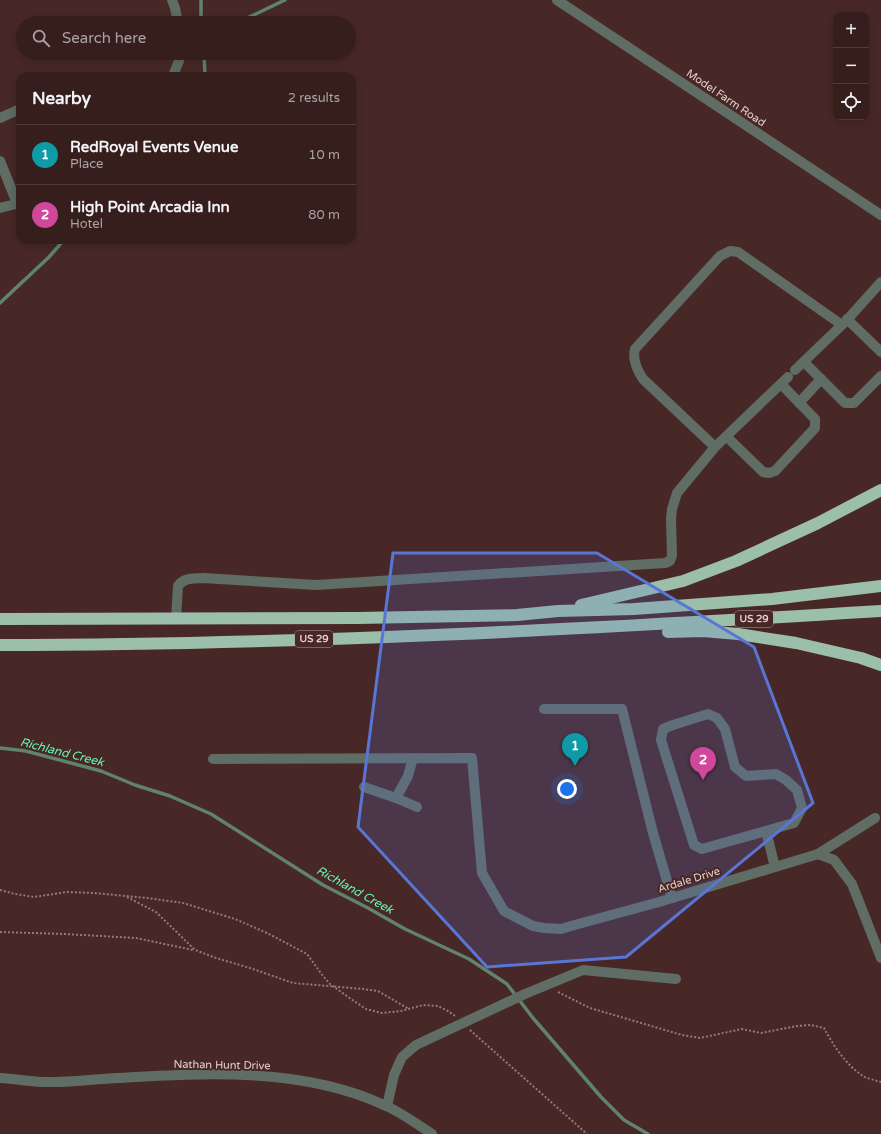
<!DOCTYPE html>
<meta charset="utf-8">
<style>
:root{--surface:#361e1c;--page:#3d2725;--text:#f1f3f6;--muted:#aaa2a3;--line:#503c3b;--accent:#b45309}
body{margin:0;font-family:"Varela Round",sans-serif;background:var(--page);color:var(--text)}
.controls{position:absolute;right:12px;top:12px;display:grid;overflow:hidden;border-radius:8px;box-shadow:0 2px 10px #0003}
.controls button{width:36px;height:36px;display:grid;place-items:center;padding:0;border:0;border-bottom:1px solid var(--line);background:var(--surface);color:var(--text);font:20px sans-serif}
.you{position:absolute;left:567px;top:789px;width:14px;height:14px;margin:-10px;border:3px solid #fff;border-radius:50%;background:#1a73e8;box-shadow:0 0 0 6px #1a73e833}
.badge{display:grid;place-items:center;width:26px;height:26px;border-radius:50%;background:var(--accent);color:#fff;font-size:13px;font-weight:700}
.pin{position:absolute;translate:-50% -33px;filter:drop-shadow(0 1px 2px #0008)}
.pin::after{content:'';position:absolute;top:21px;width:14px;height:12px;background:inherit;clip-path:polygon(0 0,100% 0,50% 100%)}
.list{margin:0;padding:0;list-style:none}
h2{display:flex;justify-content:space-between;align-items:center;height:52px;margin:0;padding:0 16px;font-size:17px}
h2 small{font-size:13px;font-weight:400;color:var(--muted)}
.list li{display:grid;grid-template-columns:26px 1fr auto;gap:12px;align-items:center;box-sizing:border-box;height:60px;padding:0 16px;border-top:1px solid var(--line)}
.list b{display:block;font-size:15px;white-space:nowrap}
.list p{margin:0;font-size:13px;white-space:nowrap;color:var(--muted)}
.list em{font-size:13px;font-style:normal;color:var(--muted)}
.icon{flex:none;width:22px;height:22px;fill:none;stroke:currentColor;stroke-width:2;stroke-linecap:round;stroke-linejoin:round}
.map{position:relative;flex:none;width:881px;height:1134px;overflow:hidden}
.search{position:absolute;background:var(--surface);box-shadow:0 2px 10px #0003;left:16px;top:16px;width:340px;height:44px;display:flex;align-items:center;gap:10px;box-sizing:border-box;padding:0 14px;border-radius:22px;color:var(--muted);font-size:15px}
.panel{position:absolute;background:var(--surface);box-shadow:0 2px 10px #0003;left:16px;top:72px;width:340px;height:172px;border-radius:12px}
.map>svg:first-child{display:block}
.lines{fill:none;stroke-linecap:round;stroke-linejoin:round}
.stream{stroke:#60826e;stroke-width:3.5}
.path{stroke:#947a78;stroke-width:2;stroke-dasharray:2 2;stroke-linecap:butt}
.minor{stroke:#5f6d65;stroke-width:10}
.highway{stroke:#9bbfaa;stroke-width:12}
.marked{fill:#5975d5;fill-opacity:0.2;stroke:#5975d5;stroke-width:3;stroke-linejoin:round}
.labels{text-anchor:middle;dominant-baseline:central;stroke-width:4;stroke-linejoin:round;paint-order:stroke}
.shield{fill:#482826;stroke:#b59d9b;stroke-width:1}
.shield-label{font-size:10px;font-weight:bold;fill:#e4cfcd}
.street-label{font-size:11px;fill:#e4cfcd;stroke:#482826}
.water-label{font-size:12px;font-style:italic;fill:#65f6b0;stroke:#482826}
</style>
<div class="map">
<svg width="881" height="1134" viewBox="0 0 881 1134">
<rect width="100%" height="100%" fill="#482826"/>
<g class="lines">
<g class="stream">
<path d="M201 0V23"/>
<path d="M237 23 285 0"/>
<path d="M204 53 205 76"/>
<path d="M0 303 49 257 64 240"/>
<path d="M0 748 26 751 101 771 135 785 170 796 211 814 323 885 368 908 405 929 469 959 507 984 533 1018 601 1097 624 1120 648 1134"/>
</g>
<g class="path">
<path d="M0 890 15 894 34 897 67 892 94 893 147 898 183 903 235 919 267 933 307 954 323 976 330 984 351 999 366 1009 382 1013 401 1011 423 1005 438 1006 448 1011 455 1016"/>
<path d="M127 897 156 912 195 950 216 958 250 968 293 983 363 989 378 991 409 1009"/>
<path d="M0 932 64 934 136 938 193 950"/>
<path d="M558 992 590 1008 682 1035 700 1038 742 1029 761 1033 797 1026 811 1025 824 1028C833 1045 846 1065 863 1076 868 1079 875 1080 881 1082"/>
<path d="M470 1030 587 1134"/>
</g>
<g class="minor">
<path d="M172 0 175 8 178 23"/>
<path d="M557 0 881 215"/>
<path d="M173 76 180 58V53"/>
<path d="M0 118 20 109"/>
<path d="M0 161 17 203"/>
<path d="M0 208 20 203"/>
<path d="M847 319 881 352"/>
<path d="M804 362 845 403H854L881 376"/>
<path d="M795 370 846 321 881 282"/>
<path d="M799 403 821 379"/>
<path d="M727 437 763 472 769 473 775 471 815 428V419L781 384"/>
<path d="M715 447 643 379C637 370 632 360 635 349L720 256 730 251 738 252 842 325"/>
<path d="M176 619 178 586C184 577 194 579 203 578L316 585 665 563 670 561 672 556 671 519 672 509 677 493 715 447 788 377"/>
<path d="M544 709H622L653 833 672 898"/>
<path d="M708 714 717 718 725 729 735 767 746 776 776 774 786 780 797 790 802 808 794 823 702 849 694 845 661 740 663 729 673 725Z"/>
<path d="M213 759 472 758 482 873 504 911 533 926 544 928 561 929 571 926 659 902 818 854 875 818"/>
<path d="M364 787 396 798 408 776 413 758"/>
<path d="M396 798 417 807"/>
<path d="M766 831 775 867"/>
<path d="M818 854 834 860 852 884 881 958"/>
<path d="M0 1078C14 1079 28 1081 42 1082 66 1083 93 1079 118 1078 205 1073 304 1067 386 1106 402 1113 417 1124 432 1134"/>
<path d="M387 1106 394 1075 402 1057 416 1045 525 994 583 970 676 979"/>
</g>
<g class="highway">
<path d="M581 605 683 581 736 561 818 523 881 490"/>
<path d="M0 619 357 618 517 615 558 611 634 609 772 599 881 586"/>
<path d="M668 632 703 631 738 634 796 643 861 658 881 665"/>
<path d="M0 645C294 645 588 629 881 611"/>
</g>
</g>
<path class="marked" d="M393 553H597L754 647 813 803 626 957 487 967 358 827Z"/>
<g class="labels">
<g class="shield">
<rect x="735" y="611" width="38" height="16" rx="3"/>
<rect x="295" y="631" width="38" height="16" rx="3"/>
</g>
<g class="shield-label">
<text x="754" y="619">US 29</text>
<text x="314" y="639">US 29</text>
</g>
<g class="street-label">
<text transform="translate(726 98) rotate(34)">Model Farm Road</text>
<text transform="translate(689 880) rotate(-17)">Ardale Drive</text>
<text transform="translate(222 1065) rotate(1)">Nathan Hunt Drive</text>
</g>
<g class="water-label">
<text transform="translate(62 752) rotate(14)">Richland Creek</text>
<text transform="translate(355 890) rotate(29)">Richland Creek</text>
</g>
</g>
</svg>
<div class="controls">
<button>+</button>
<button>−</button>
<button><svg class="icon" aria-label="locate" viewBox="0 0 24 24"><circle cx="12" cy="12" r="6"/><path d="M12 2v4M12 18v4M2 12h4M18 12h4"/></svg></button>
</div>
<div class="you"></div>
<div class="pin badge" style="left:575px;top:766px;background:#0f9aa8">1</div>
<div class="pin badge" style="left:703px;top:780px;background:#d1479c">2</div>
<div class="search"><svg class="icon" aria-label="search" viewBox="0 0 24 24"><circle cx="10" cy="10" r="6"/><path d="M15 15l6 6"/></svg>Search here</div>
<section class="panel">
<h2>Nearby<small>2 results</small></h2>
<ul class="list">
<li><span class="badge" style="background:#0f9aa8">1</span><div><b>RedRoyal Events Venue</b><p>Place</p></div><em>10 m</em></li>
<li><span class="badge" style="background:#d1479c">2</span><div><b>High Point Arcadia Inn</b><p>Hotel</p></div><em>80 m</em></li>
</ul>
</section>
</div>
